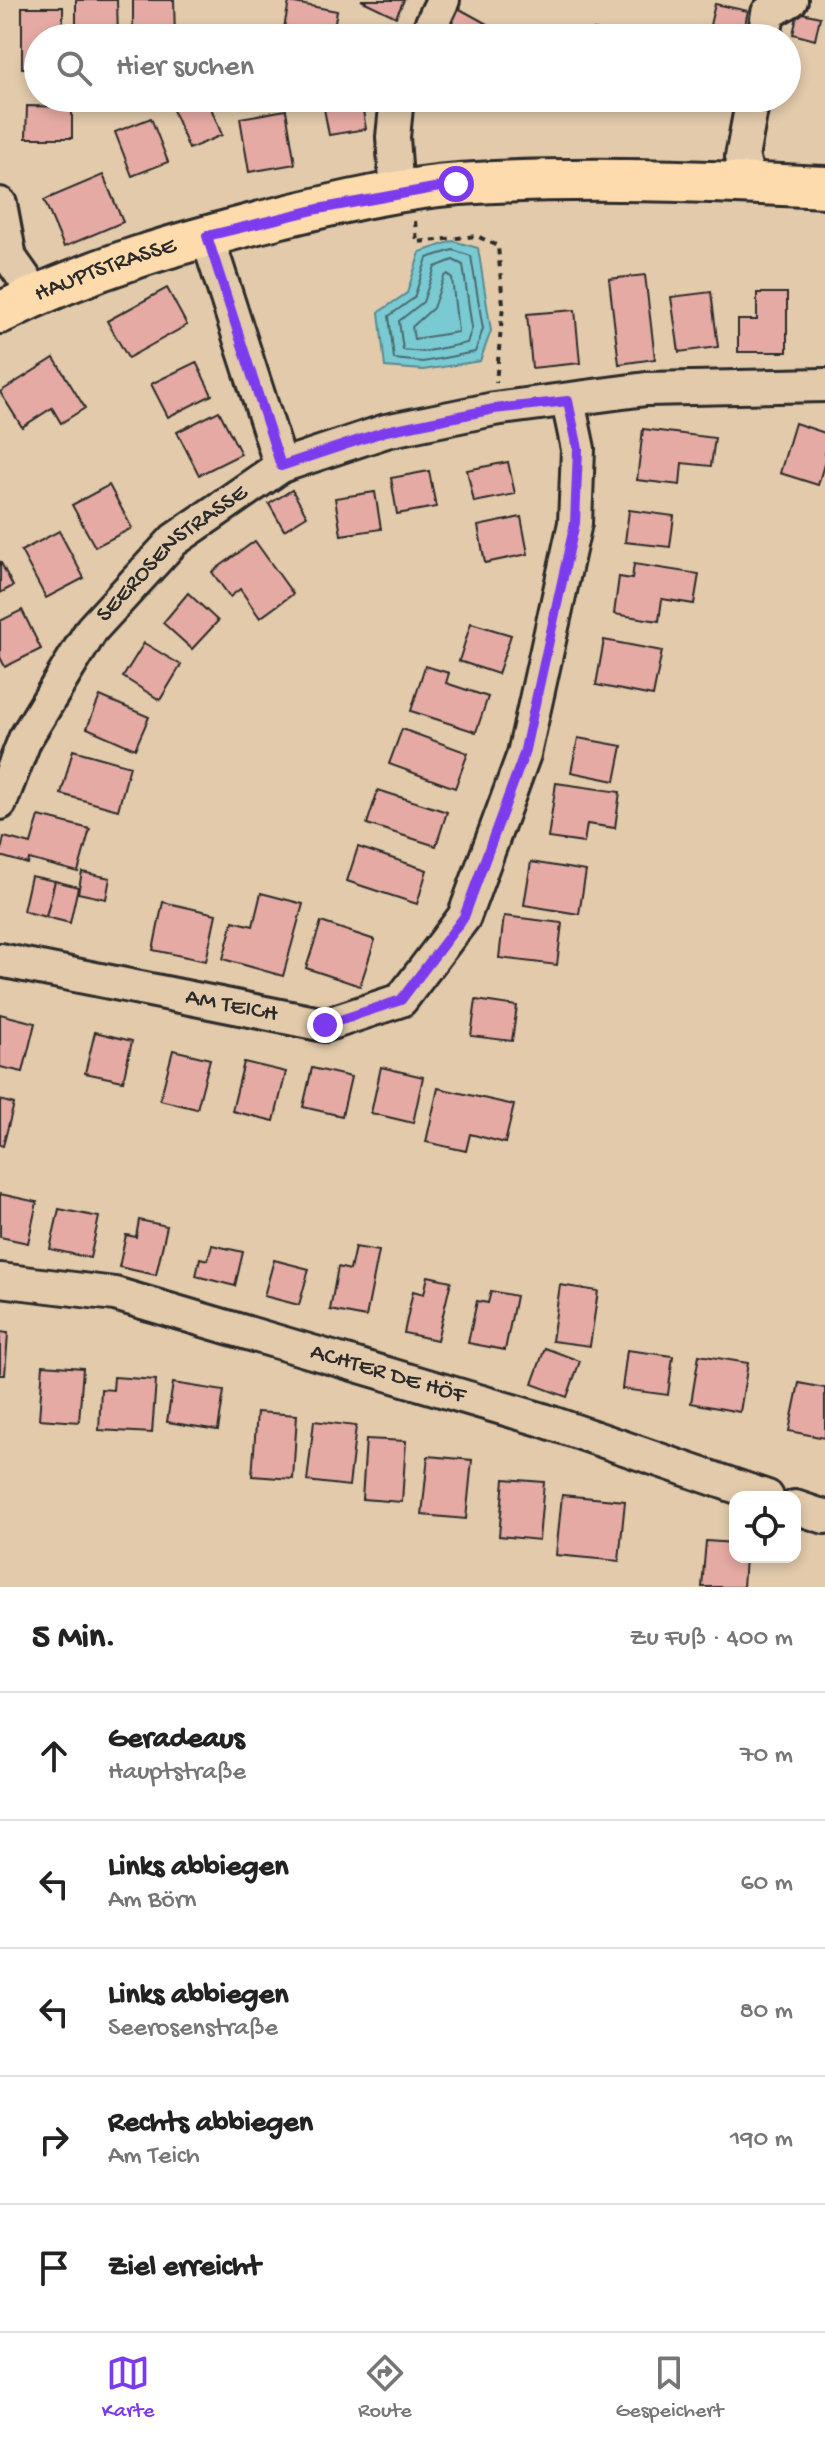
<!DOCTYPE html>
<html lang="de">
<meta charset="utf-8">
<style>
:root{--surface:#fff;--page:#f6f6f6;--text:#222;--muted:#767676;--line:#e0e0e0;--accent:#7c3aed}
body{margin:0;font-family:"Gochi Hand",sans-serif;background:var(--page);color:var(--text)}
.controls{position:absolute;right:24px;bottom:24px;display:grid;overflow:hidden;border-radius:16px;box-shadow:0 4px 12px #0003}
.controls button{width:72px;height:72px;display:grid;place-items:center;padding:0;border:0;border-bottom:2px solid var(--line);background:var(--surface);color:var(--text);font:40px sans-serif}
.stop{position:absolute;width:24px;height:24px;margin:-18px;border:6px solid #7c3aed;border-radius:50%;background:#fff}
.stop.end{background:#7c3aed;border-color:#fff;box-shadow:0 2px 8px #0008}
.list{margin:0;padding:0;list-style:none}
h2{display:flex;justify-content:space-between;align-items:center;height:104px;margin:0;padding:0 32px;font-size:34px}
h2 small{font-size:26px;font-weight:400;color:var(--muted)}
.list li{display:grid;grid-template-columns:52px 1fr auto;gap:24px;align-items:center;box-sizing:border-box;height:128px;padding:0 32px;border-top:2px solid var(--line)}
.list b{display:block;font-size:30px;white-space:nowrap}
.list p{margin:0;font-size:26px;white-space:nowrap;color:var(--muted)}
.list em{font-size:26px;font-style:normal;color:var(--muted)}
.icon{flex:none;width:44px;height:44px;fill:none;stroke:currentColor;stroke-width:2;stroke-linecap:round;stroke-linejoin:round}
.map{position:relative;flex:none;width:825px;height:1587px;overflow:hidden}
.search{position:absolute;background:var(--surface);box-shadow:0 4px 12px #0003;left:24px;right:24px;top:24px;height:88px;display:flex;align-items:center;gap:20px;box-sizing:border-box;padding:0 28px;border-radius:44px;color:var(--muted);font-size:30px}
.sheet{height:744px;background:var(--surface)}
nav{display:flex;justify-content:space-around;align-items:center;box-sizing:border-box;height:112px;border-top:2px solid var(--line);background:var(--surface);font-size:22px;color:var(--muted)}
nav a{display:grid;justify-items:center;gap:4px}
nav .on{color:var(--accent)}
.map>svg:first-child{display:block}
.water{fill:#7acad3;stroke:#5a8a90;stroke-width:2}
.lines{fill:none;stroke-linecap:round;stroke-linejoin:round}
.shore{stroke:#4b6b6e;stroke-width:2}
.building{fill:#e5aaa3;stroke:#2b2b2b;stroke-width:2}
.minor-casing{stroke:#2b2b2b;stroke-width:38}
.major-casing{stroke:#2b2b2b;stroke-width:46}
.path{stroke:#2b2b2b;stroke-width:4;stroke-dasharray:6 6;stroke-linecap:butt}
.minor{stroke:#e2caab;stroke-width:32}
.major{stroke:#fedbac;stroke-width:40}
.route{stroke:#7c3aed;stroke-width:10}
.labels{text-anchor:middle;dominant-baseline:central;stroke-width:6;stroke-linejoin:round;paint-order:stroke}
.street-label{font-size:24px;fill:#2b2b2b;stroke:#e2caab}
</style>
<div class="map">
<svg width="825" height="1587" viewBox="0 0 825 1587">
<rect width="100%" height="100%" fill="#e2caab"/>
<filter id="ink" filterUnits="userSpaceOnUse"><feTurbulence type="fractalNoise" baseFrequency=".0125" numOctaves="2"/><feDisplacementMap in="SourceGraphic" scale="16" xChannelSelector="R" yChannelSelector="G"/><feConvolveMatrix kernelMatrix="1 2 1 2 8 2 1 2 1" color-interpolation-filters="sRGB"/></filter>
<g filter="url(#ink)">
<path class="water" d="M453 241 478 248 491 331 480 361 423 370 385 367 379 312 407 293 420 252Z"/>
<g class="lines">
<g class="shore">
<path d="M453 250 471 256 483 329 475 352 423 362 394 359 389 316 414 298 427 258Z"/>
<path d="M453 260 463 265 472 328 467 343 423 352 403 350 399 321 423 302 435 267Z"/>
<path d="M448 274 452 278 458 332 414 339 412 327 433 308 444 277Z"/>
</g>
</g>
<g class="building">
<path d="M76 0H117L118 38H76Z"/>
<path d="M133 0H174L175 38H133Z"/>
<path d="M361 0H404L396 17Z"/>
<path d="M289 2 337 11 332 38H282Z"/>
<path d="M715 4 748 11 743 33 710 25Z"/>
<path d="M22 7H63V38H38V68H22Z"/>
<path d="M458 8 487 24 480 38H442Z"/>
<path d="M798 12 820 17 815 40 793 34Z"/>
<path d="M703 27 740 36V38H700Z"/>
<path d="M594 30 625 38H592Z"/>
<path d="M168 98H207L222 135 189 149Z"/>
<path d="M322 98H361L366 129 329 135Z"/>
<path d="M505 98H531L527 108Z"/>
<path d="M27 106 72 107V138H26Z"/>
<path d="M286 110 295 164 249 172 240 118Z"/>
<path d="M151 118 168 162 132 176 115 132Z"/>
<path d="M103 175 123 222 64 247 44 200Z"/>
<path d="M645 275 655 359 619 364 609 279Z"/>
<path d="M167 288 187 325 128 358 107 321Z"/>
<path d="M711 292 718 347 679 352 671 297Z"/>
<path d="M757 293H787V352H738V320H757Z"/>
<path d="M575 310 580 363 532 368 527 314Z"/>
<path d="M54 358 85 408 61 423 52 408 22 427 0 392Z"/>
<path d="M196 362 212 395 168 417 151 384Z"/>
<path d="M219 411 241 454 199 475 177 432Z"/>
<path d="M795 423 825 433V461L818 485 780 473Z"/>
<path d="M643 429 715 438 711 466 682 463 680 485 637 480Z"/>
<path d="M508 462 515 494 474 502 467 470Z"/>
<path d="M429 471 436 507 397 514 391 478Z"/>
<path d="M109 485 132 528 95 547 72 505Z"/>
<path d="M292 490 307 516 284 530 269 504Z"/>
<path d="M375 492 381 529 341 535 335 498Z"/>
<path d="M629 510 674 516 670 547 625 542Z"/>
<path d="M521 517 528 554 485 563 478 526Z"/>
<path d="M59 531 84 578 46 598 21 551Z"/>
<path d="M255 541 293 594 260 618 240 589 230 597 212 572Z"/>
<path d="M0 561 13 586 0 593Z"/>
<path d="M634 564 699 574 694 604 662 599 659 621 614 614 619 577 632 579Z"/>
<path d="M188 593 218 621 192 649 163 623Z"/>
<path d="M22 610 41 649 5 667 0 657V621Z"/>
<path d="M471 623 511 635 498 674 459 661Z"/>
<path d="M604 640 662 651 653 696 596 685Z"/>
<path d="M144 643 181 665 160 700 123 677Z"/>
<path d="M425 666 449 673 446 683 488 697 476 732 411 711Z"/>
<path d="M100 696 149 717 135 749 87 728Z"/>
<path d="M402 729 468 753 455 788 389 764Z"/>
<path d="M578 738 622 746 615 781 571 772Z"/>
<path d="M73 750 130 766 118 810 61 794Z"/>
<path d="M556 783 620 792 615 828 587 824 584 843 548 838Z"/>
<path d="M378 790 447 812 436 846 367 824Z"/>
<path d="M39 816 90 829 78 872 29 859 28 864 0 856 4 837 31 844Z"/>
<path d="M358 847 427 870 417 904 347 881Z"/>
<path d="M531 862 586 871 579 914 524 905Z"/>
<path d="M82 872 110 878 106 899 78 893Z"/>
<path d="M31 876 55 881 46 917 23 911Z"/>
<path d="M55 881 78 887 70 923 46 917Z"/>
<path d="M261 893 303 904 283 976 223 959 233 921 253 926Z"/>
<path d="M163 902 216 914 206 961 153 950Z"/>
<path d="M504 916 562 923 557 965 499 958Z"/>
<path d="M321 922 375 940 360 986 306 968Z"/>
<path d="M476 1000 517 1006 512 1041 471 1036Z"/>
<path d="M0 1014 35 1023 23 1072 0 1067Z"/>
<path d="M95 1032 132 1041 123 1081 85 1073Z"/>
<path d="M173 1050 210 1059 197 1109 160 1100Z"/>
<path d="M244 1062 286 1072 274 1121 232 1111Z"/>
<path d="M381 1067 423 1077 413 1123 371 1113Z"/>
<path d="M312 1068 351 1077 342 1116 303 1107Z"/>
<path d="M438 1088 514 1105 505 1143 470 1134 466 1151 426 1142Z"/>
<path d="M0 1100 14 1104 3 1146 0 1145Z"/>
<path d="M0 1194 37 1202 28 1243 0 1237Z"/>
<path d="M59 1209 99 1217 90 1258 50 1249Z"/>
<path d="M139 1220 167 1226 156 1275 119 1267 126 1235 136 1237Z"/>
<path d="M212 1245 243 1252 235 1286 196 1276 200 1258 208 1260Z"/>
<path d="M355 1247 379 1251 366 1317 330 1310 338 1267 350 1270Z"/>
<path d="M274 1260 309 1269 299 1305 264 1296Z"/>
<path d="M428 1276 451 1281 437 1340 404 1333 413 1291 424 1294Z"/>
<path d="M560 1285 598 1291 590 1346 552 1341Z"/>
<path d="M491 1291 516 1296 505 1350 468 1343 477 1301 488 1303Z"/>
<path d="M0 1332 8 1333 5 1375H0Z"/>
<path d="M545 1348 580 1361 567 1397 532 1384Z"/>
<path d="M627 1350 673 1356 668 1395 622 1389Z"/>
<path d="M699 1355 748 1363 740 1412 691 1403Z"/>
<path d="M43 1365 83 1368 79 1422 39 1419Z"/>
<path d="M114 1377 156 1380 152 1433 99 1430 101 1389 113 1390Z"/>
<path d="M173 1383 224 1391 218 1430 167 1422Z"/>
<path d="M799 1383 825 1388V1438L789 1431Z"/>
<path d="M257 1412 297 1415 293 1479 252 1476Z"/>
<path d="M314 1421 356 1426 349 1486 307 1481Z"/>
<path d="M366 1439 406 1441 402 1502 362 1499Z"/>
<path d="M428 1456 472 1460 466 1519 422 1515Z"/>
<path d="M504 1479 544 1482 539 1540 499 1536Z"/>
<path d="M562 1495 625 1501 619 1561 556 1555Z"/>
<path d="M706 1541 735 1543V1557H745L743 1587H702Z"/>
</g>
<g class="lines">
<defs>
<g id="minor">
<path d="M425 38 443 0"/>
<path d="M764 38 768 13 791 0"/>
<path d="M397 98 393 137 397 194"/>
<path d="M751 184 742 157 753 98"/>
<path d="M0 204 10 258 36 295"/>
<path d="M207 236 281 466"/>
<path id="s1" d="M0 803 25 739 92 629 174 540 281 466 386 431 494 409 646 389 825 385"/>
<path id="s2" d="M0 960 325 1025 401 1000 464 917 524 754 575 523 578 449 568 401"/>
<path id="s3" d="M0 1280 115 1294 543 1420 767 1497"/>
<path d="M795 1507 825 1517"/>
</g>
<g id="major">
<path id="s4" d="M0 313C92 267 181 242 281 217 339 203 401 188 460 184 582 176 704 181 825 187"/>
</g>
</defs>
<use href="#minor" class="minor-casing"/>
<use href="#major" class="major-casing"/>
<path class="path" d="M415 221 417 242 477 236 498 246 503 305 496 383"/>
<use href="#minor" class="minor"/>
<use href="#major" class="major"/>
</g>
</g>
<g class="lines" filter="url(#ink)">
<path class="route" d="M325 1025 401 1000 464 917 524 754 575 523 578 449 568 401 494 409 386 431 281 466 207 236 318 209 456 184"/>
</g>
<g class="labels">
<g class="street-label">
<text stroke="none"><textPath href="#s4" startOffset="114">HAUPTSTRASSE</textPath></text>
<text stroke="none"><textPath href="#s1" startOffset="308">SEEROSENSTRASSE</textPath></text>
<text stroke="none"><textPath href="#s2" startOffset="236">AM TEICH</textPath></text>
<text stroke="none"><textPath href="#s3" startOffset="400">ACHTER DE HÖF</textPath></text>
</g>
</g>
</svg>
<div class="controls">
<button><svg class="icon" aria-label="locate" viewBox="0 0 24 24"><circle cx="12" cy="12" r="6"/><path d="M12 2v4M12 18v4M2 12h4M18 12h4"/></svg></button>
</div>
<div class="stop" style="left:456px;top:184px"></div>
<div class="stop end" style="left:325px;top:1025px"></div>
<div class="search"><svg class="icon" aria-label="search" viewBox="0 0 24 24"><circle cx="10" cy="10" r="6"/><path d="M15 15l6 6"/></svg>Hier suchen</div>
</div>
<section class="sheet">
<h2>5 Min.<small>Zu Fuß · 400 m</small></h2>
<ul class="list">
<li><svg class="icon" aria-label="ahead" viewBox="0 0 24 24"><path d="M12 20V5M6 11l6-6 6 6"/></svg><div><b>Geradeaus</b><p>Hauptstraße</p></div><em>70 m</em></li>
<li><svg class="icon" aria-label="left" viewBox="0 0 24 24"><path d="M17 20v-9H6M10 6l-5 5 5 5"/></svg><div><b>Links abbiegen</b><p>Am Börn</p></div><em>60 m</em></li>
<li><svg class="icon" aria-label="left" viewBox="0 0 24 24"><path d="M17 20v-9H6M10 6l-5 5 5 5"/></svg><div><b>Links abbiegen</b><p>Seerosenstraße</p></div><em>80 m</em></li>
<li><svg class="icon" aria-label="right" viewBox="0 0 24 24"><path d="M7 20v-9h11M14 6l5 5-5 5"/></svg><div><b>Rechts abbiegen</b><p>Am Teich</p></div><em>190 m</em></li>
<li><svg class="icon" aria-label="arrive" viewBox="0 0 24 24"><path d="M6 21V4h12l-3 4 3 4H6"/></svg><div><b>Ziel erreicht</b></div></li>
</ul>
</section>
<nav>
<a class="on"><svg class="icon" aria-label="map" viewBox="0 0 24 24"><path d="M3 6l6-2 6 2 6-2v14l-6 2-6-2-6 2zM9 4v14M15 6v14"/></svg>Karte</a>
<a><svg class="icon" aria-label="directions" viewBox="0 0 24 24"><path d="M12 3l9 9-9 9-9-9zM9 14v-3h6M13 9l2 2-2 2"/></svg>Route</a>
<a><svg class="icon" aria-label="saved" viewBox="0 0 24 24"><path d="M7 4h10v16l-5-4-5 4z"/></svg>Gespeichert</a>
</nav>
